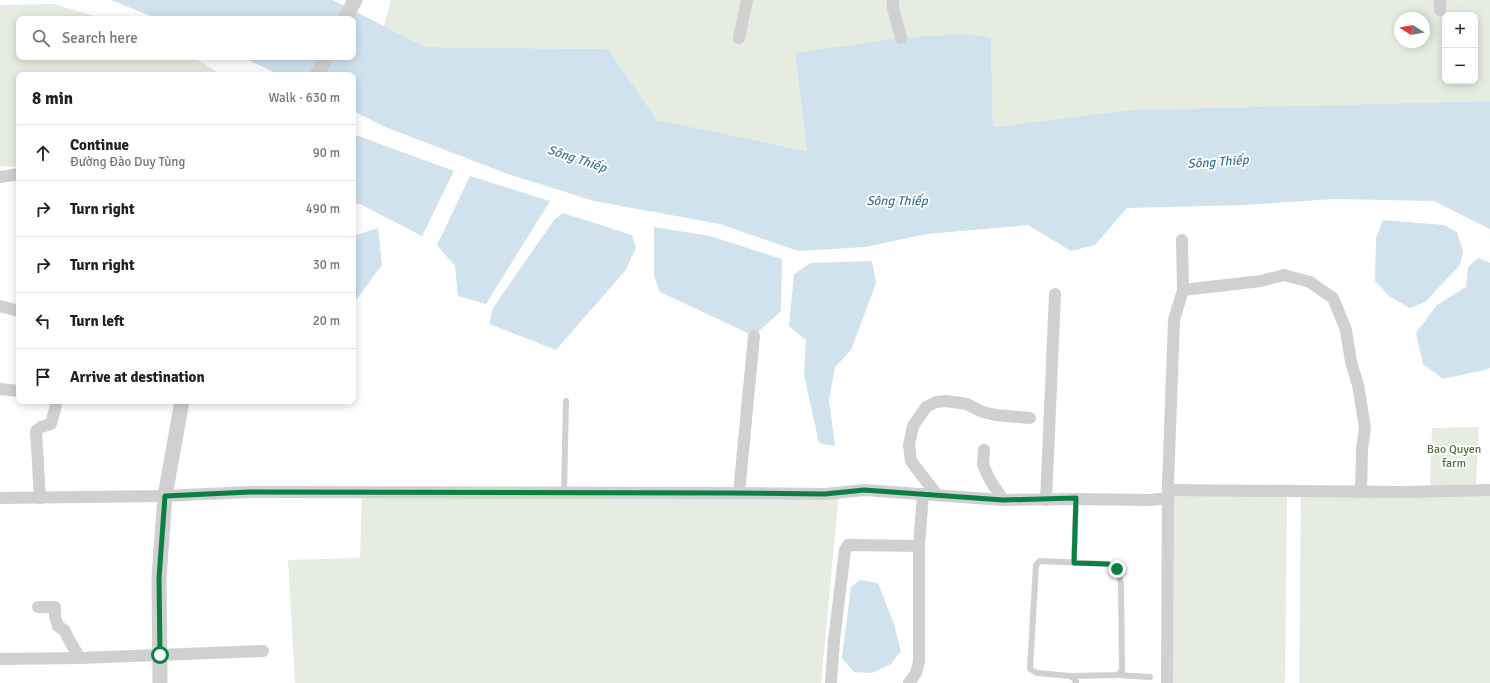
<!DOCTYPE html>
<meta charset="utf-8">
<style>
:root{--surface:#fff;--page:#f6f6f6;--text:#202124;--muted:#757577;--line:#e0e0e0}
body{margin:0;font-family:Signika,sans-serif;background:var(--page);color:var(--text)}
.controls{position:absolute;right:12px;top:12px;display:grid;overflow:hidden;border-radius:8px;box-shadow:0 2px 10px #0003}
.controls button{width:36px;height:36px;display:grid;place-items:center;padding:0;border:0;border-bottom:1px solid var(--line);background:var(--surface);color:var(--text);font:20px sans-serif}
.compass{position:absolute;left:1394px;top:12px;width:36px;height:36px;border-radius:50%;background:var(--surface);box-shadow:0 2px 10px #0003;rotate:281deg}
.stop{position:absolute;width:12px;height:12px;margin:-9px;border:3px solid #0b8043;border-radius:50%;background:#fff}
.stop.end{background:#0b8043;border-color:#fff;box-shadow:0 1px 4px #0008}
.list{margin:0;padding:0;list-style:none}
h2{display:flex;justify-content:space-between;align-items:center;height:52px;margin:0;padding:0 16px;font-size:17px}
h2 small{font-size:13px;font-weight:400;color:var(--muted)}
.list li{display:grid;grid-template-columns:26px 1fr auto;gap:12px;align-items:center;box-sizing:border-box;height:56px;padding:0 16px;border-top:1px solid var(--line)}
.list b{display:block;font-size:15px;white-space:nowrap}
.list p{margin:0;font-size:13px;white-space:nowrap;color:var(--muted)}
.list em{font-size:13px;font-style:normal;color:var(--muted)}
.icon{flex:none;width:22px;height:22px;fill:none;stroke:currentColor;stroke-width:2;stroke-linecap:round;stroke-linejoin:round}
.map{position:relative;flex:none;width:1490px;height:683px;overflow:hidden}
.search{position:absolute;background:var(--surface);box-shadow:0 2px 10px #0003;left:16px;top:16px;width:340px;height:44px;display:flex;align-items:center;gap:10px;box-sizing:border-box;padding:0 14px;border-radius:8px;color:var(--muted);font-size:15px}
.panel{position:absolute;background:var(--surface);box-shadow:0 2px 10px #0003;left:16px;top:72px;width:340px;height:332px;border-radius:8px}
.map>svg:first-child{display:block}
.green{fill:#e6ecdf;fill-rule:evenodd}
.water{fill:#cfe2ee}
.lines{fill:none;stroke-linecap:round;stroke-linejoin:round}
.service{stroke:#d0d0d0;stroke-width:6}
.minor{stroke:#d0d0d0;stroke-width:12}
.tertiary{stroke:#d0d0d0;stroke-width:15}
.route{stroke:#0b8043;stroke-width:5}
.labels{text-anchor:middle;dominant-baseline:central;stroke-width:4;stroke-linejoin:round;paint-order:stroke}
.park-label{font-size:12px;fill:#56703f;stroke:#fff}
.water-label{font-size:13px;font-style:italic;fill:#3f7597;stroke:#fff}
</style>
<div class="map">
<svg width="1490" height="683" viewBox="0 0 1490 683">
<rect width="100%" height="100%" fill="#fff"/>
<g class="green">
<path d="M391 0H1490V101L1140 110 993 127 991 38 795 53 807 151 657 120 608 49 425 47 384 26ZM1445 15H1475V81H1445ZM1400 18H1424V42H1400Z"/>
<path d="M53 4 106 19H19V57H192L223 75H19V167L0 166V5Z"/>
<path d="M1479 427 1476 484 1430 486 1432 428Z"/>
<path d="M1168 490 1287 491 1285 683H1167Z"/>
<path d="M1301 491 1490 492V683H1299Z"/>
<path d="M362 493H839L821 683H295L288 560 360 558Z"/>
</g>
<g class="water">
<path d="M111 0H333L425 47 608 49 657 120 807 151 795 53 901 38 963 34 991 38 993 127 1131 110 1490 101V229L1434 201 1334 199 1245 205 1127 208 1095 245 1071 251 1028 225 927 234 865 247 798 251 720 224 594 201 508 174 385 127 353 111V75H280L242 57H353V19H158Z"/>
<path d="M353 134 454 171 422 236 360 204H353Z"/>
<path d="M470 176 550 201 486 304 458 296 455 266 437 245Z"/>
<path d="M563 213 632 235 636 248 625 271 556 350 489 324 493 308 554 220Z"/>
<path d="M1383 220 1444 225 1457 232 1463 251 1460 265 1425 302 1410 308 1390 297 1375 281 1376 238Z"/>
<path d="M654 227 710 236 782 259 781 311 754 336 660 292 654 276Z"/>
<path d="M378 228 382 265 353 304V236Z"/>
<path d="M1478 258 1490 263V368L1484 370 1443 379 1423 364 1416 333 1437 305 1466 287 1468 267Z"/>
<path d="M872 261 876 283 851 350 835 367 829 400 835 446 819 443 804 375 806 340 789 326 794 274 811 263Z"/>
<path d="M860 580 878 583 894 624 901 651 891 664 872 673 854 672 842 658 851 587Z"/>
</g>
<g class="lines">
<g class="service">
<path d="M564 493 566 401"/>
<path d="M1074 563 1076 499"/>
<path d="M1118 675 1150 677"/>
<path d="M1071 676 1118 675 1122 670 1121 583 1117 569 1108 564 1040 561 1036 565 1030 669 1037 673 1071 676 1076 681V683"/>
</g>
<g class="minor">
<path d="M893 0V8L901 38"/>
<path d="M1440 10V0"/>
<path d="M739 38 747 0"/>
<path d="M0 177 19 174"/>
<path d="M1183 290 1261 281 1284 275 1310 282 1333 298 1346 330 1351 362 1358 385 1365 428 1362 449 1361 492"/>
<path d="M0 306 19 311"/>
<path d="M0 389 19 391"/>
<path d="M984 450 983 465 990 480 1003 500 1076 499 1149 500 1168 498"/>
<path d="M1168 490 1405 492 1490 490"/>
<path d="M739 493 754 336"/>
<path d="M937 495 911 461 909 445 913 426 926 407 936 402 946 401 967 404 980 411 995 415 1030 418"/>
<path d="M0 498 165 496 249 492 730 493 825 494 864 490 1003 500"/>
<path d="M40 498 36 431 41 427 51 424 57 401"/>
<path d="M1046 500 1055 294"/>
<path d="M38 607H55V617L58 626 65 631 69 640 80 658"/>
<path d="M0 659 80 658 263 651"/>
<path d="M831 683 834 640 845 550 848 545H851L919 546"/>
<path d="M909 683 916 673 919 662V546L923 494"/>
<path d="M1167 683 1168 483 1174 320 1183 290 1182 240"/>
</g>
<g class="tertiary">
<path d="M345 19 355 0"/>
<path d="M317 75 326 57"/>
<path d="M160 683 159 578 165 496 182 401"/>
</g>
</g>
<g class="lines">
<path class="route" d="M160 655 159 578 165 496 250 492 730 493 825 494 864 490 1003 500 1076 498 1074 563 1108 564 1117 569"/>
</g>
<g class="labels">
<g class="park-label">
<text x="1454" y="449">Bao Quyen<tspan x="1454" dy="14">farm</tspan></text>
</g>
<g class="water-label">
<text transform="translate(577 159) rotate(18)">Sông Thiếp</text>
<text transform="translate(1218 162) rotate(-4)">Sông Thiếp</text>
<text x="897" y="201">Sông Thiếp</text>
</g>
</g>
</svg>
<div class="controls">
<button>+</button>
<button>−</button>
</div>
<svg class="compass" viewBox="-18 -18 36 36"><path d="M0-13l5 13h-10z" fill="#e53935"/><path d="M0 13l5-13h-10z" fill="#757577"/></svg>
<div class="stop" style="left:160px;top:655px"></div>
<div class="stop end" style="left:1117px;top:569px"></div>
<div class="search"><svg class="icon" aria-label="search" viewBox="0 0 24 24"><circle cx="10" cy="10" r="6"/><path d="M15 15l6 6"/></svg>Search here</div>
<section class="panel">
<h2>8 min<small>Walk · 630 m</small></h2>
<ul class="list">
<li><svg class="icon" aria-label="ahead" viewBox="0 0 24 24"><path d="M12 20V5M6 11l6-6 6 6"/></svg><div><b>Continue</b><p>Đường Đào Duy Tùng</p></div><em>90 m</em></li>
<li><svg class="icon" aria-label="right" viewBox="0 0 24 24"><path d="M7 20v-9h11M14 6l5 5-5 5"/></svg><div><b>Turn right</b></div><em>490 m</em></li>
<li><svg class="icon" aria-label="right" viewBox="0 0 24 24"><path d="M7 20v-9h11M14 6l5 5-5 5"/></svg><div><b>Turn right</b></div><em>30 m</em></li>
<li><svg class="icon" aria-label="left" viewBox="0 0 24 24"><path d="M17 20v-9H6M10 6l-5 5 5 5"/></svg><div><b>Turn left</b></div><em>20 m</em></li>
<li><svg class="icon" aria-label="arrive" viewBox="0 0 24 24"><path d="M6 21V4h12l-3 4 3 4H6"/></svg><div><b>Arrive at destination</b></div></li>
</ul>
</section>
</div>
